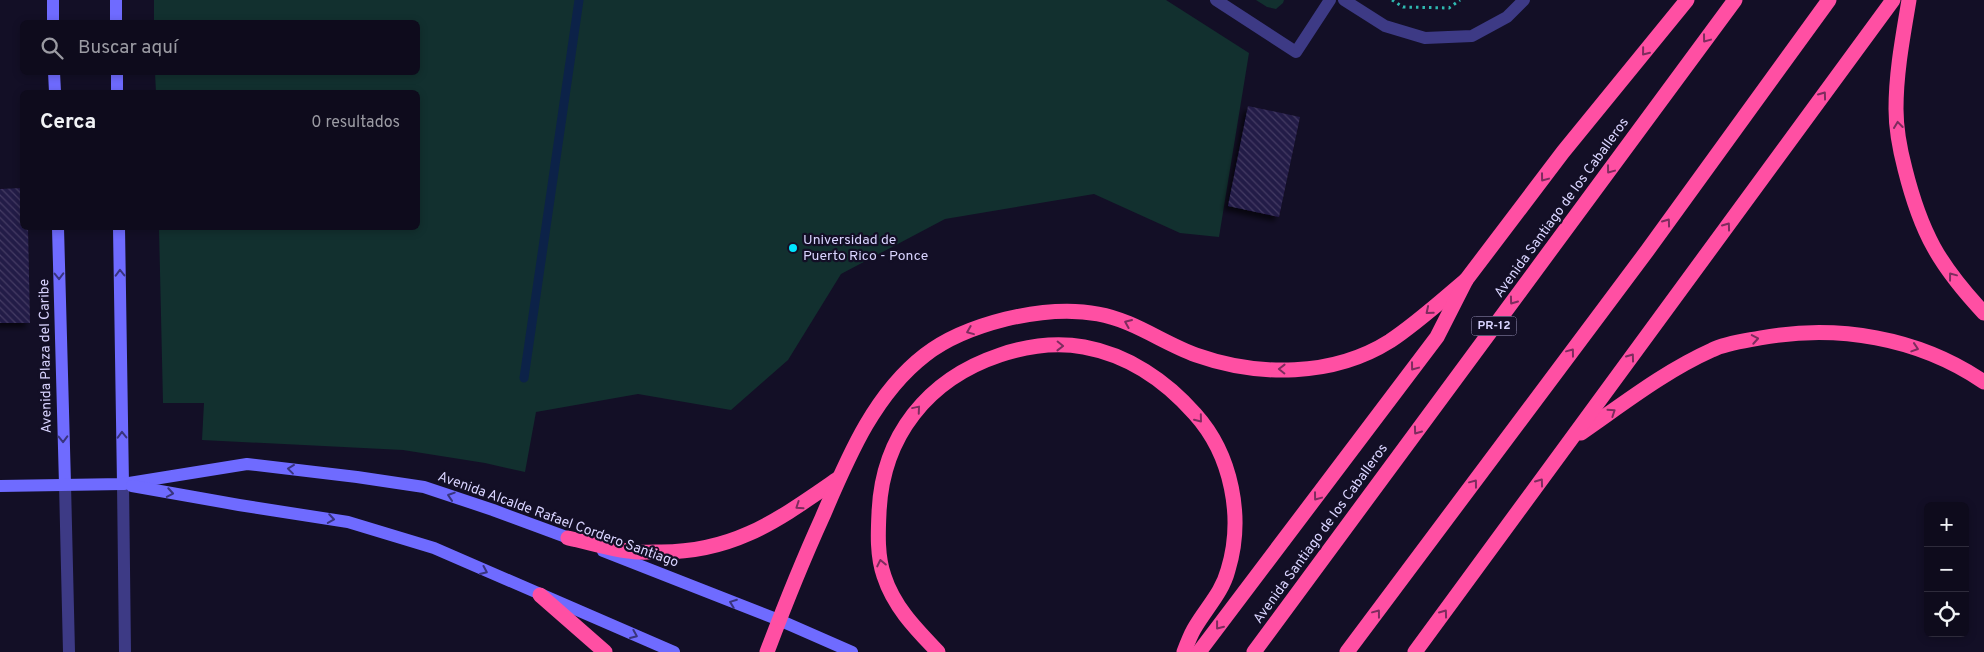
<!DOCTYPE html>
<html lang="es">
<meta charset="utf-8">
<style>
:root{--surface:#0e0b1c;--page:#171425;--text:#f1f3f6;--muted:#9b9ba3;--line:#2e2b3b}
body{margin:0;font-family:Overpass,sans-serif;background:var(--page);color:var(--text)}
.controls{position:absolute;right:15px;bottom:15px;display:grid;overflow:hidden;border-radius:8px;box-shadow:0 2px 8px #0003}
.controls button{width:45px;height:45px;display:grid;place-items:center;padding:0;border:0;border-bottom:1px solid var(--line);background:var(--surface);color:var(--text);font:25px sans-serif}
.list{margin:0;padding:0;list-style:none}
h2{display:flex;justify-content:space-between;align-items:center;height:65px;margin:0;padding:0 20px;font-size:21px}
h2 small{font-size:16px;font-weight:400;color:var(--muted)}
.icon{flex:none;width:28px;height:28px;fill:none;stroke:currentColor;stroke-width:2;stroke-linecap:round;stroke-linejoin:round}
.map{position:relative;flex:none;width:1984px;height:652px;overflow:hidden}
.search{position:absolute;background:var(--surface);box-shadow:0 2px 8px #0003;left:20px;top:20px;width:400px;height:55px;display:flex;align-items:center;gap:12px;box-sizing:border-box;padding:0 18px;border-radius:8px;color:var(--muted);font-size:19px}
.panel{position:absolute;background:var(--surface);box-shadow:0 2px 8px #0003;left:20px;top:90px;width:400px;height:140px;border-radius:8px}
.map>svg:first-child{display:block}
.grass{fill:#12302f}
.lines{fill:none;stroke-linecap:round;stroke-linejoin:round}
.stream{stroke:#0c2248;stroke-width:9}
.building{fill:url(#building-back-hatch);filter:url(#shadow)}
.path{stroke:#2fb8b0;stroke-width:3;stroke-dasharray:2.5 4;stroke-linecap:butt}
.street{stroke:#3d3a85;stroke-width:12}
.secondary{stroke:#6f6bff;stroke-width:12}
.highway{stroke:#ff4fa3;stroke-width:15}
.oneway{stroke:#7d2c5e}
.oneway2{stroke:#38347d}
.poi-dot{fill:#00e5ff;stroke:#130f26;stroke-width:2}
.labels{text-anchor:middle;dominant-baseline:central;stroke-width:4.5;stroke-linejoin:round;paint-order:stroke}
.shield{fill:#130f26;stroke:#9e99be;stroke-width:1}
.shield-label{font-size:12px;font-weight:bold;fill:#d9d4ff}
.street-label{font-size:14px;fill:#d9d4ff;stroke:#130f26}
.poi-label{font-size:14px;fill:#d9d4ff;stroke:#130f26;text-anchor:start}
</style>
<div class="map">
<svg width="1984" height="652" viewBox="0 0 1984 652">
<defs>
<pattern id="building-back-hatch" width="6" height="6" patternUnits="userSpaceOnUse" patternTransform="scale(1.25)"><rect width="6" height="6" fill="#241b47"/><path d="M-1 5l2 2M0 0l6 6M5-1l2 2" fill="none" stroke="#433b63"/></pattern>
<filter id="shadow"><feDropShadow dx="-4.5" dy="4.5" stdDeviation="2.5" flood-color="#0009"/></filter>
</defs>
<rect width="100%" height="100%" fill="#130f26"/>
<g class="grass">
<path d="M154 0H1166L1249 53 1219 237 1180 233 1094 194 945 219 841 274 788 360 731 410 638 394 536 412 525 472 485 463 403 450 202 440 204 403H163L159 228H418V92H156L155 73 418 72V22H154Z"/>
<path d="M1256 0H1284L1283 3 1276 9 1267 7Z"/>
</g>
<g class="lines">
<path class="stream" d="M524 378 579 0"/>
</g>
<g class="building">
<path d="M1248 106 1300 117 1279 217 1228 206Z"/>
<path d="M22 188V228H28L30 323H0V189Z"/>
</g>
<g class="lines">
<path class="path" d="M1392 0 1403 7 1449 8 1460 0"/>
<g class="street">
<path d="M1216 0 1296 52 1330 0"/>
<path d="M1344 0 1385 26 1425 38 1472 36 1507 17 1524 0"/>
<path d="M65 484 69 652"/>
<path d="M123 484 125 652"/>
</g>
<g class="secondary">
<path d="M53 0V22"/>
<path d="M116 0V22"/>
<path d="M54 72 55 92"/>
<path d="M117 72V92"/>
<path d="M58 228 65 484"/>
<path d="M119 228 123 484"/>
<path d="M0 486 123 484 247 464 357 477 424 487 493 510 577 541"/>
<path d="M132 486 239 505 348 522 434 548 674 652"/>
<path d="M603 551 779 620 852 652"/>
</g>
<g class="highway">
<path d="M1909 0C1903 36 1896 72 1896 109 1896 129 1900 150 1905 169 1921 233 1939 265 1984 313"/>
<path d="M1581 433C1623 404 1665 371 1712 350 1726 343 1744 341 1760 338 1837 324 1918 337 1984 382"/>
<path d="M568 538C588 542 608 549 628 551 637 553 646 552 655 552 733 554 778 520 839 478"/>
<path d="M540 595 605 652"/>
<path d="M767 652C784 607 802 562 822 518 847 460 873 395 925 355 948 337 978 326 1006 319 1036 312 1067 308 1098 314 1133 320 1163 343 1196 355 1258 377 1333 377 1390 341 1417 323 1441 301 1466 280"/>
<path d="M938 652C916 629 894 607 884 576 877 556 878 533 879 513 882 436 928 379 1000 355 1027 346 1056 342 1084 347 1128 355 1166 381 1195 414 1232 455 1244 518 1228 570 1222 593 1206 608 1194 629 1190 636 1187 644 1184 652"/>
<path d="M1199 652 1437 337 1466 280 1563 152 1687 0"/>
<path d="M1254 652 1735 0"/>
<path d="M1347 652 1647 251 1829 0"/>
<path d="M1415 652 1893 0"/>
</g>
</g>
<defs><path id="oneway-chevron" d="M-2-3.5L2.5 0L-2 3.5" fill="none" stroke-width="1.6" stroke-linecap="round" stroke-linejoin="round" transform="scale(1.25)"/></defs>
<g class="oneway">
<use href="#oneway-chevron" transform="translate(1706 39) rotate(127)"/>
<use href="#oneway-chevron" transform="translate(1645 52) rotate(129)"/>
<use href="#oneway-chevron" transform="translate(1823 95) rotate(-54)"/>
<use href="#oneway-chevron" transform="translate(1898 125) rotate(-97)"/>
<use href="#oneway-chevron" transform="translate(1610 170) rotate(127)"/>
<use href="#oneway-chevron" transform="translate(1544 178) rotate(127)"/>
<use href="#oneway-chevron" transform="translate(1667 222) rotate(-54)"/>
<use href="#oneway-chevron" transform="translate(1727 226) rotate(-54)"/>
<use href="#oneway-chevron" transform="translate(1952 276) rotate(-127)"/>
<use href="#oneway-chevron" transform="translate(1513 301) rotate(126)"/>
<use href="#oneway-chevron" transform="translate(1429 311) rotate(140)"/>
<use href="#oneway-chevron" transform="translate(1128 323) rotate(-157)"/>
<use href="#oneway-chevron" transform="translate(970 331) rotate(158)"/>
<use href="#oneway-chevron" transform="translate(1755 339) rotate(-10)"/>
<use href="#oneway-chevron" transform="translate(1060 346) rotate(1)"/>
<use href="#oneway-chevron" transform="translate(1915 348) rotate(18)"/>
<use href="#oneway-chevron" transform="translate(1571 352) rotate(-53)"/>
<use href="#oneway-chevron" transform="translate(1631 357) rotate(-54)"/>
<use href="#oneway-chevron" transform="translate(1414 367) rotate(127)"/>
<use href="#oneway-chevron" transform="translate(1282 369) rotate(-179)"/>
<use href="#oneway-chevron" transform="translate(917 409) rotate(-50)"/>
<use href="#oneway-chevron" transform="translate(1612 412) rotate(-34)"/>
<use href="#oneway-chevron" transform="translate(1199 419) rotate(51)"/>
<use href="#oneway-chevron" transform="translate(1417 431) rotate(126)"/>
<use href="#oneway-chevron" transform="translate(1540 482) rotate(-54)"/>
<use href="#oneway-chevron" transform="translate(1474 483) rotate(-53)"/>
<use href="#oneway-chevron" transform="translate(1317 497) rotate(127)"/>
<use href="#oneway-chevron" transform="translate(799 506) rotate(146)"/>
<use href="#oneway-chevron" transform="translate(881 563) rotate(-102)"/>
<use href="#oneway-chevron" transform="translate(1377 613) rotate(-53)"/>
<use href="#oneway-chevron" transform="translate(1444 613) rotate(-54)"/>
<use href="#oneway-chevron" transform="translate(1219 626) rotate(128)"/>
</g>
<g class="oneway2">
<use href="#oneway-chevron" transform="translate(120 273) rotate(-91)"/>
<use href="#oneway-chevron" transform="translate(59 276) rotate(89)"/>
<use href="#oneway-chevron" transform="translate(122 435) rotate(-91)"/>
<use href="#oneway-chevron" transform="translate(63 439) rotate(89)"/>
<use href="#oneway-chevron" transform="translate(291 469) rotate(-173)"/>
<use href="#oneway-chevron" transform="translate(170 493) rotate(10)"/>
<use href="#oneway-chevron" transform="translate(451 496) rotate(-162)"/>
<use href="#oneway-chevron" transform="translate(331 519) rotate(9)"/>
<use href="#oneway-chevron" transform="translate(484 571) rotate(24)"/>
<use href="#oneway-chevron" transform="translate(733 603) rotate(-159)"/>
<use href="#oneway-chevron" transform="translate(634 635) rotate(23)"/>
</g>
<circle class="poi-dot" cx="793" cy="248" r="5"/>
<g class="labels">
<rect class="shield" x="1471.5" y="316.5" width="45" height="19" rx="4"/>
<g class="shield-label">
<text x="1494" y="326">PR-12</text>
</g>
<g class="street-label">
<text transform="translate(1562 208) rotate(-54)">Avenida Santiago de los Caballeros</text>
<text transform="translate(46 356) rotate(-91)">Avenida Plaza del Caribe</text>
<text transform="translate(558 520) rotate(20)">Avenida Alcalde Rafael Cordero Santiago</text>
<text transform="translate(1321 534) rotate(-54)">Avenida Santiago de los Caballeros</text>
</g>
<g class="poi-label">
<text x="803" y="240">Universidad de<tspan x="803" dy="16">Puerto Rico - Ponce</tspan></text>
</g>
</g>
</svg>
<div class="controls">
<button>+</button>
<button>−</button>
<button><svg class="icon" aria-label="locate" viewBox="0 0 24 24"><circle cx="12" cy="12" r="6"/><path d="M12 2v4M12 18v4M2 12h4M18 12h4"/></svg></button>
</div>
<div class="search"><svg class="icon" aria-label="search" viewBox="0 0 24 24"><circle cx="10" cy="10" r="6"/><path d="M15 15l6 6"/></svg>Buscar aquí</div>
<section class="panel">
<h2>Cerca<small>0 resultados</small></h2>
<ul class="list">
</ul>
</section>
</div>
